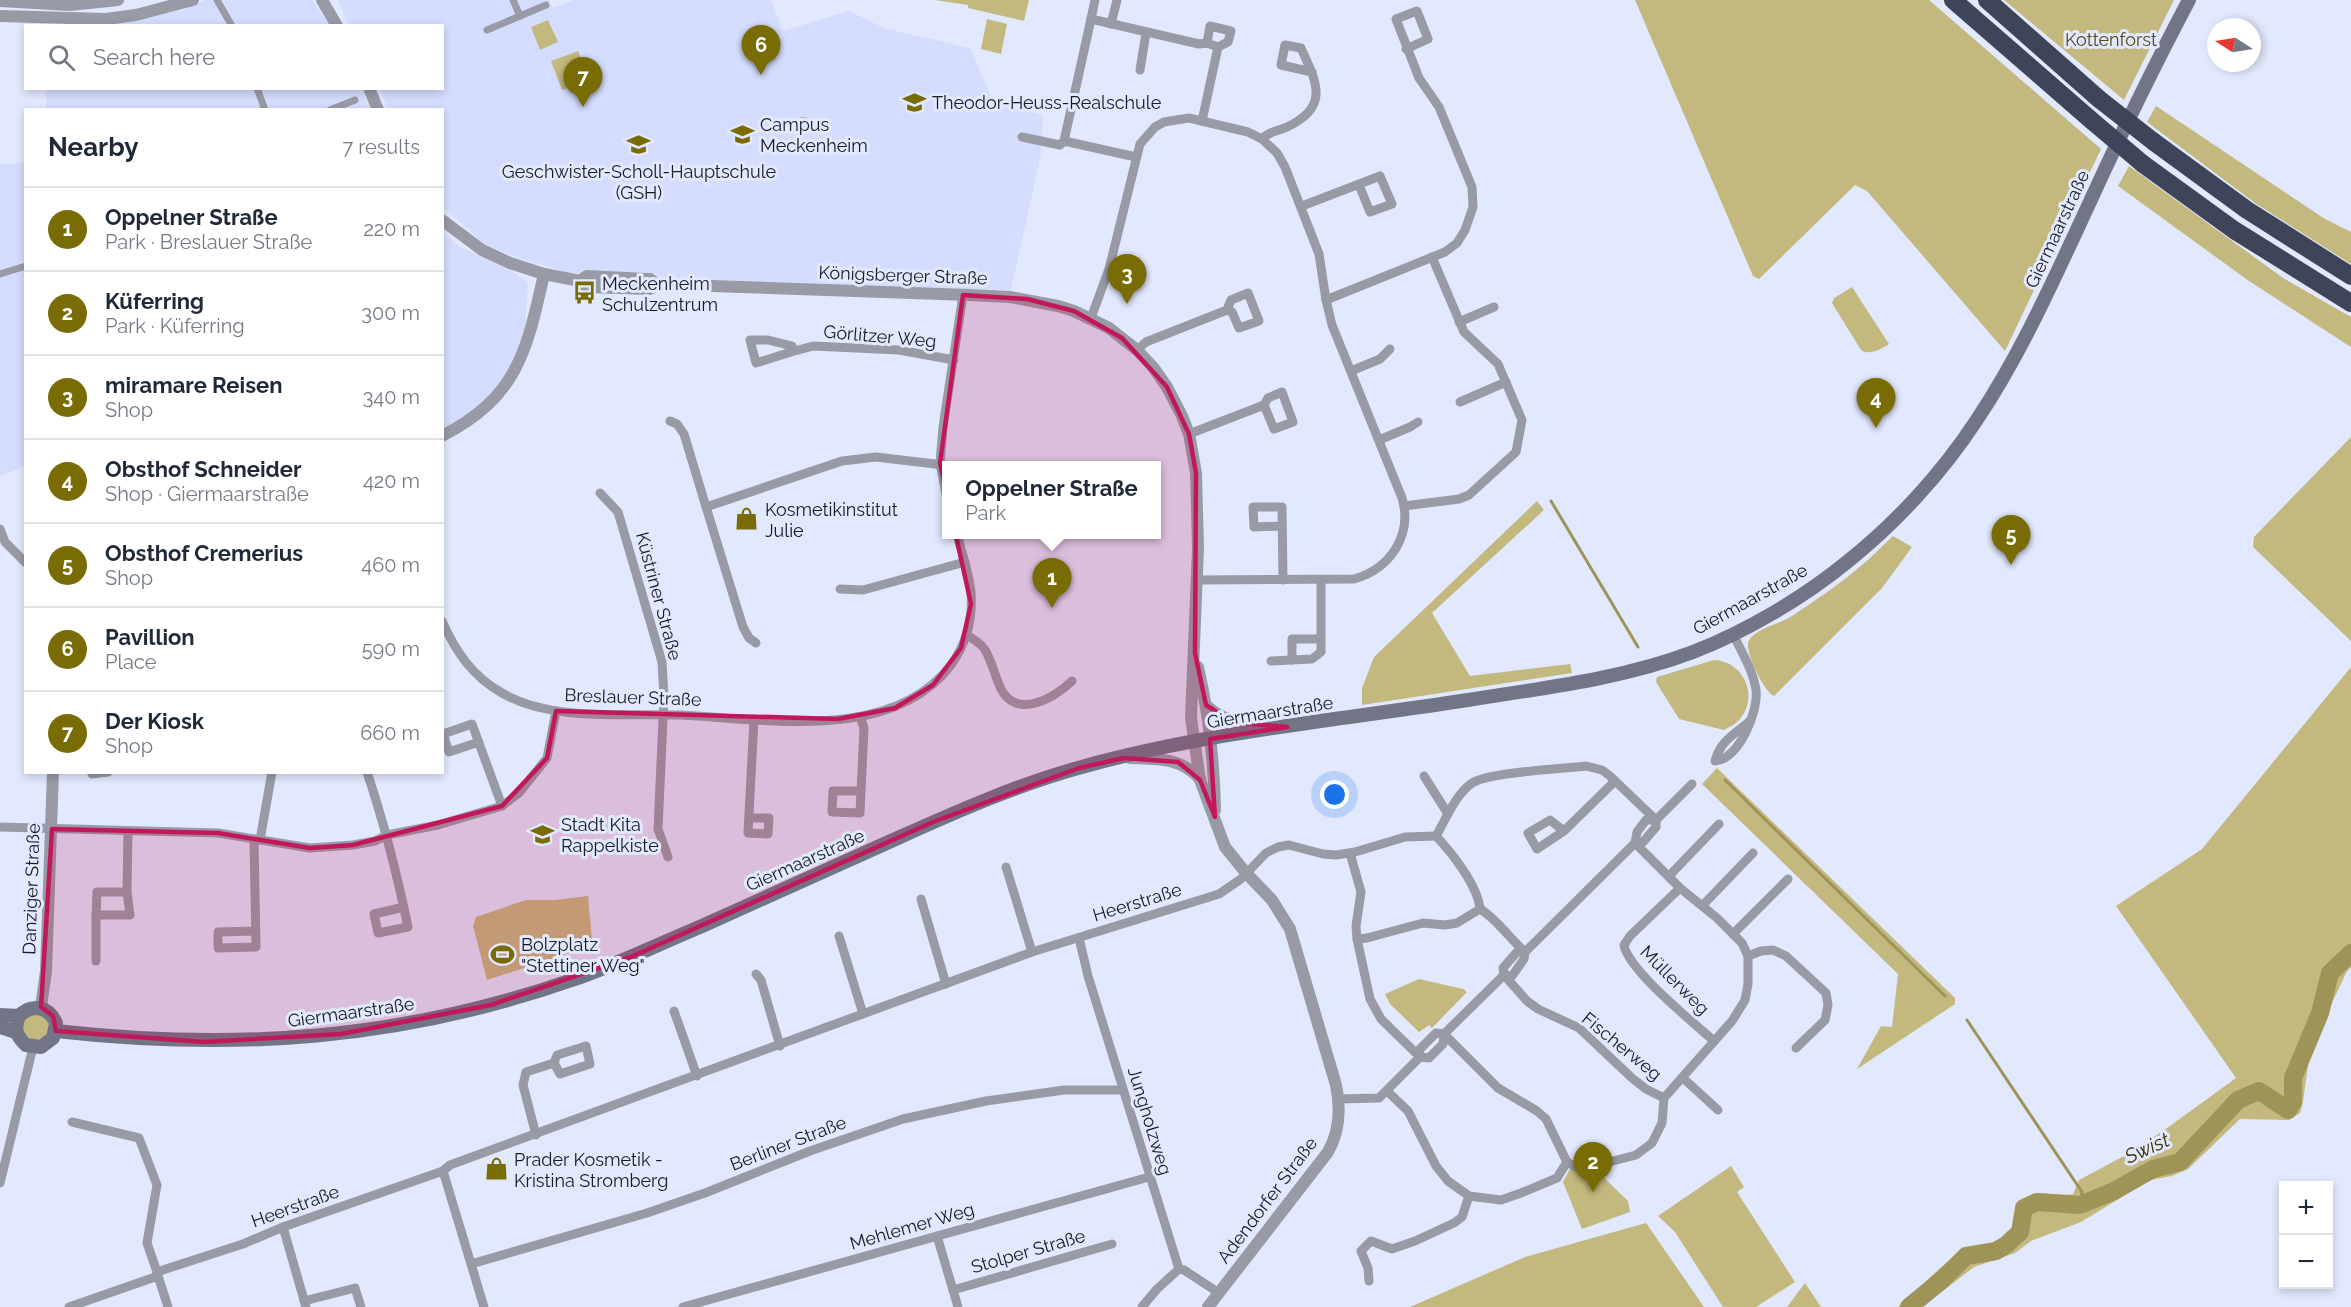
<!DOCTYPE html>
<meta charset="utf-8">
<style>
:root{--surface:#fff;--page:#f6f6f7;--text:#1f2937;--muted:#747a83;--line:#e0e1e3;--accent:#7a6c05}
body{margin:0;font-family:Raleway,sans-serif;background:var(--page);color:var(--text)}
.controls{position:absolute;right:18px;bottom:18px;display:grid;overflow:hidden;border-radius:0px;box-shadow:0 3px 9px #0003}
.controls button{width:54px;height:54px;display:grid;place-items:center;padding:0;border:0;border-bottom:2px solid var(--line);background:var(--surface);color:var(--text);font:30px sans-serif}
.compass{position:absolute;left:2207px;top:18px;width:54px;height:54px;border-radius:50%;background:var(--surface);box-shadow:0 3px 9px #0003;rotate:282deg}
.you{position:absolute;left:1335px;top:795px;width:21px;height:21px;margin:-15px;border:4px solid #fff;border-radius:50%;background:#1a73e8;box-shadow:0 0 0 9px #1a73e833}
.badge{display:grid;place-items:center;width:39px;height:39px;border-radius:50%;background:var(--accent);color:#fff;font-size:20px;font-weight:700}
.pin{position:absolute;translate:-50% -50px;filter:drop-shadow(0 2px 3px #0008)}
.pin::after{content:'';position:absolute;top:32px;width:21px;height:18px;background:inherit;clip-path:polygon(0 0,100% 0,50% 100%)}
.popup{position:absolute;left:942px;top:461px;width:219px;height:78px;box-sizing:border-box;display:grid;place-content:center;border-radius:0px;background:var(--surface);filter:drop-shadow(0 2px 4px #0005);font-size:20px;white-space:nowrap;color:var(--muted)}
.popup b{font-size:22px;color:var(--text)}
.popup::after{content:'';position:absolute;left:50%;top:100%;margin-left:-12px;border:12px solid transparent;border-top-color:var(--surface)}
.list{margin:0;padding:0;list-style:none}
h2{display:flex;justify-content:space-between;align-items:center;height:78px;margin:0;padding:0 24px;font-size:26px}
h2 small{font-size:20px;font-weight:400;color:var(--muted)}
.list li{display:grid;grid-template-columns:39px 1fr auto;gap:18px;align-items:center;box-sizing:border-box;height:84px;padding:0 24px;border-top:2px solid var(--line)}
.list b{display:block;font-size:22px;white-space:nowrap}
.list p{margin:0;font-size:20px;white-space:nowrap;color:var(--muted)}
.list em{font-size:20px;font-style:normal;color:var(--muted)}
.icon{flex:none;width:33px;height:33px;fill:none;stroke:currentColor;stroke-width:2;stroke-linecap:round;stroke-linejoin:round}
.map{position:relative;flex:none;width:2351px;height:1307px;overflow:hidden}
.search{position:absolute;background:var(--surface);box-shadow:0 3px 9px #0003;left:24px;top:24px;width:420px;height:66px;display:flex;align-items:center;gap:15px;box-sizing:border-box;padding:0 21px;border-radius:0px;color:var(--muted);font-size:22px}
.panel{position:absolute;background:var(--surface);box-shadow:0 3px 9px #0003;left:24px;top:108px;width:420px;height:666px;border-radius:0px}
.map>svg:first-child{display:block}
.built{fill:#d4ddfd}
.green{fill:#c3b97e}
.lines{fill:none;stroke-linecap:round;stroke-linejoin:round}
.stream{stroke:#9e9458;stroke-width:3}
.river{stroke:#9e9458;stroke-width:18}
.pedestrian{stroke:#989ba6;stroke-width:7}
.minor{stroke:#989ba6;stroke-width:9}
.tertiary{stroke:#989ba6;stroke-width:12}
.secondary{stroke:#717585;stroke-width:14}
.motorway{stroke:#3f4559;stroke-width:18}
.motorway-bridge{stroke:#3f4559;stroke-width:18}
.marked{fill:#c2185b;fill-opacity:0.2;stroke:#c2185b;stroke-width:4.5;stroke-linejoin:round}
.labels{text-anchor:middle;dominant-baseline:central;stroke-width:6;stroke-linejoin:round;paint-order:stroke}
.park-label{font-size:18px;fill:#524a1b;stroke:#e2e8fd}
.poi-label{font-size:18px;fill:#181b24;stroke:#e2e8fd;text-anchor:start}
.street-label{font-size:18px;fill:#181b24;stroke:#e2e8fd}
.water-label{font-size:20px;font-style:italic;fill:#3b3300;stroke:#e2e8fd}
</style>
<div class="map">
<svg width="2351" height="1307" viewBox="0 0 2351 1307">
<rect width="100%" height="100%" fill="#e2e8fd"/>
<g class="built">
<path d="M205 0H312L329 25 68 26 110 24 184 10Z"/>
<path d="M337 0H549L553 8 574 0H771L783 31 849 11 884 28 970 48 994 103 1043 115 1041 154 1011 290 920 289 568 273 515 257 484 244 443 207 442 110 388 109 379 89 442 88V26L349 25Z"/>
<path d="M46 88 362 89 370 109 46 110Z"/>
<path d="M25 163V466L0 476V164Z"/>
<path d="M442 231 458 246 514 272 528 283 525 329 508 373 471 416 442 431Z"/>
</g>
<g class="green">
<path d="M935 0H1029L1024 21 968 8V5Z"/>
<path d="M1635 0H1929L2101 149 2005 351 1867 191 1855 185 1759 279 1753 276Z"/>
<path d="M2004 0H2174L2124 100Z"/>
<path d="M987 19 1007 24 1001 54 981 49Z"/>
<path d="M548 20 558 42 540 50 531 27Z"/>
<path d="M578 51 589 81 562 90 551 61Z"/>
<path d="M2156 106 2325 219 2351 232V264L2255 203 2147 122Z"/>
<circle cx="803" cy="125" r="8"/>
<path d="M2129 166 2283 278 2351 317V347L2249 281 2118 186Z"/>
<path d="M1852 287 1889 344C1881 349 1869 356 1861 350L1832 303 1834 298Z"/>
<path d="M2351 437V641L2253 547 2254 537Z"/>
<path d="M1537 501 1544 510 1432 613 1470 676 1570 664 1572 673 1362 705V688L1374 657Z"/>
<path d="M1893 536 1912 547 1882 588 1774 696C1764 692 1743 649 1749 640 1758 627 1780 624 1792 616 1814 601 1836 587 1856 570 1869 560 1881 547 1893 536Z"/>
<path d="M1714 660C1743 661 1760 696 1740 719 1736 724 1729 727 1724 730L1679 719 1656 682 1657 677Z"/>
<path d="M2351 667V967L2346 973 2310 1050 2303 1102 2300 1113 2289 1120 2240 1119 2188 1169 2172 1176 2150 1180 2081 1222 2031 1241 2015 1253 1974 1267 1922 1307H1898C1915 1293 1943 1262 1961 1253 1975 1246 1991 1250 2004 1240 2020 1227 2012 1205 2032 1196 2044 1190 2060 1197 2073 1194L2079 1180 2124 1156 2163 1131 2236 1078 2116 906 2202 849Z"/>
<path d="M1717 768 1955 998V1004L1857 1069 1881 1026 1892 1027 1898 974 1702 784Z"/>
<path d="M588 896 592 940 579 945V950L487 980 473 926 476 917 526 900H555Z"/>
<path d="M1419 979 1463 989 1467 992 1432 1028 1429 1025 1419 1032 1390 1004 1385 994Z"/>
<circle cx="36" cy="1027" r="13"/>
<path d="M1731 1166 1744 1187 1737 1192 1795 1282 1756 1307H1723L1675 1232 1658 1216Z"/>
<path d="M1570 1169 1583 1174 1597 1171 1628 1201 1630 1212 1582 1229 1563 1182Z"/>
<path d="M1646 1223 1704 1307H1410L1525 1257Z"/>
<path d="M1805 1283 1821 1307H1787Z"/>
</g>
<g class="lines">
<g class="stream">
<path d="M1551 501 1638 647"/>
<path d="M1725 780 1945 996"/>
<path d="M1967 1020 2082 1192 2080 1205"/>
</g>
<path class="river" d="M1909 1307 1943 1279 1966 1256 1996 1251 2006 1245 2020 1232 2024 1208 2037 1202 2080 1205 2114 1191 2153 1169 2180 1162 2238 1100 2259 1091 2288 1110 2293 1102V1078L2320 1013 2330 973 2351 953"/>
<g class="pedestrian">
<path d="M217 0 232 26"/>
<path d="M513 0 520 16"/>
<path d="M487 30 546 5"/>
<path d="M257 88 265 110"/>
<path d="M330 110 355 100"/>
<path d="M0 274 26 266"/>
</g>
<g class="minor">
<path d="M1095 0 1091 19 1199 44 1207 43"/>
<path d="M1111 24 1117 0"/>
<path d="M1140 70 1146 33"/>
<path d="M1202 121 1218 47 1228 42 1231 31 1210 26 1207 43 1218 47"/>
<path d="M1022 137 1060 145 1064 141 1136 157"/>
<path d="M1262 139C1269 131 1279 131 1287 127 1330 107 1317 83 1301 48L1285 45 1281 65 1312 72"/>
<path d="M1064 141 1091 19"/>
<path d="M1302 206 1380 176 1392 204 1370 212 1359 185"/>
<path d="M1326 300 1445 252 1457 243 1465 230 1473 207 1472 187 1439 107 1419 78 1396 19 1417 11 1428 39 1406 49"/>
<path d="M1091 318 1109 269 1140 144 1155 127 1164 122 1189 118 1248 132 1262 139 1277 153 1285 167 1319 254 1326 300 1332 325 1402 498C1413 535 1390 569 1354 579L1197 580"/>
<path d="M1459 322 1494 307"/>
<path d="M1137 350 1146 342 1227 310 1231 300 1248 293 1259 321 1239 328 1232 312 1227 310"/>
<path d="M791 352 756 363 750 340H768L792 346 791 352 813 346 899 350 954 360"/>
<path d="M1351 371 1380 359 1390 349"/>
<path d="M1460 402 1506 382"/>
<path d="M670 421 677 424 684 434 706 507 842 461 876 457 952 466"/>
<path d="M1189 434 1264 405 1268 398 1282 392 1293 422 1274 429 1264 405"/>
<path d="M1379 440 1410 427 1418 422"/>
<path d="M600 493 618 512 662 662 664 697 658 829 668 857"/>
<path d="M947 499 940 463 943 427 963 295"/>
<path d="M1404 506 1459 499 1469 495 1516 452 1522 420 1498 364 1464 332 1432 257"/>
<path d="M706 507 743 627 749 638 756 643"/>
<path d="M1282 526 1254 527 1253 507H1282L1283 580"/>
<path d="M0 529 5 542 26 563"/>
<path d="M840 589 863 590 965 562"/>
<path d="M442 621C456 652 472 676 502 693 552 722 625 713 681 715 766 719 892 743 951 665 966 644 973 618 971 592 969 573 962 553 957 534"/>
<path d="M1733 634C1741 651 1753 670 1756 690 1759 710 1739 760 1715 761 1720 741 1735 734 1750 721"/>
<path d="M967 635C973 639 981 643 985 650 992 661 995 677 1001 689 1017 720 1054 698 1072 681"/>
<path d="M1292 660V639H1321"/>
<path d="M1271 661 1312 659 1321 652V580"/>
<path d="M860 717 864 728 860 813 832 812 833 791H861"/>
<path d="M479 742 449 752 443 734 472 724 502 806"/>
<path d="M367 772C384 823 397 874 408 927L378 933 374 914 404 907"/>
<path d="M92 774 108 772"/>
<path d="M1424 776 1448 814"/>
<path d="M750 818H769L768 834 748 833 754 719"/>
<path d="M0 827 218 833 310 848 353 845 375 841 387 835 438 825 502 806 519 793 547 758 556 711"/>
<path d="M1564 831 1550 820 1528 833 1537 849 1564 831 1615 781"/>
<path d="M1436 836C1446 819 1455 795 1472 783 1490 772 1562 769 1586 766L1602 770 1610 776 1656 820"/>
<path d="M1436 836C1452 853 1478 886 1480 909 1497 919 1510 939 1525 952"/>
<path d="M254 839 256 947 218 948V932L256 931"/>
<path d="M260 840 272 772"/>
<path d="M1635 843 1637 832 1646 820H1656"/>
<path d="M1350 853 1361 892 1356 926 1357 939 1370 999 1381 1019 1420 1057"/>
<path d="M1006 867 1032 952"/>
<path d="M1669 876 1719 824"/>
<path d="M1680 888 1630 936 1624 945C1628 970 1693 1022 1714 1041"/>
<path d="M127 892 130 915H96L97 892H127L128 831"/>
<path d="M921 899 946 984"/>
<path d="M1703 905 1753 853"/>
<path d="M1733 934 1788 879"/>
<path d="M839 936 863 1014"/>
<path d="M1079 938 1088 976 1179 1269 1184 1270 1219 1293"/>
<path d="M1357 939 1367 938 1423 923 1445 925 1457 923 1480 909"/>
<path d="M1748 956 1761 951 1773 950 1786 956 1826 993 1828 1005 1825 1020 1796 1048"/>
<path d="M96 961V915"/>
<path d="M756 974 761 980 780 1046"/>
<path d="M1504 975 1527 1001 1538 1009 1579 1028 1632 1078 1646 1089 1664 1098"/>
<path d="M1504 975 1503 968 1517 952H1525"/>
<path d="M674 1011 697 1076"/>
<path d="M1444 1034 1498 1088 1537 1111 1546 1119 1567 1162"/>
<path d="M1420 1057 1429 1058 1443 1044 1444 1034 1504 975 1512 976 1524 959 1525 952 1635 843 1643 842 1656 827V820L1692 784"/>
<path d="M1683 1078 1718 1110"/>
<path d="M1387 1091 1408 1111 1436 1166 1448 1181 1469 1196 1501 1200 1521 1193 1557 1178 1567 1162"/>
<path d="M1339 1099 1379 1098 1420 1057 1419 1050 1436 1033 1444 1034"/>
<path d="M72 1122 139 1138 157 1185 147 1243 157 1272"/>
<path d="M536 1135 523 1085 526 1072 554 1063 557 1055 586 1046 590 1064 560 1074 554 1063"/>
<path d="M1567 1162 1576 1167 1586 1168 1636 1155 1652 1143 1662 1123 1664 1098 1732 1021 1745 1000 1748 984V956L1742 943 1717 918 1680 888 1635 843"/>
<path d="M443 1171 484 1307"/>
<path d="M0 1183 33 1047"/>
<path d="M283 1227 306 1307"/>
<path d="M937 1236 958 1307"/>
<path d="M471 1264 647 1213 705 1193 810 1151 903 1119 986 1101 1064 1090H1123"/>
<path d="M158 1276 168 1307"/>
<path d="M1369 1281 1368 1268 1361 1251 1371 1241 1392 1249 1415 1241 1454 1223 1462 1217 1469 1196"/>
<path d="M953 1290 1112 1244"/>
<path d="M304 1301 355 1288 361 1307"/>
<path d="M69 1307 158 1276 157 1272 169 1268 243 1244 283 1227 443 1171 450 1165 1032 952 1219 894 1241 879 1266 853 1278 847 1289 845 1323 854 1336 855 1355 852 1405 837 1436 836"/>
<path d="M683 1307 1149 1177"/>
<path d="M1142 1307 1157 1289 1179 1269"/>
</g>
<g class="tertiary">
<path d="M322 0 337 26"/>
<path d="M0 1 70 5 118 0"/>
<path d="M0 16 106 19 136 15 193 0"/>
<path d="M369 88 378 110"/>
<path d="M442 220 482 250 510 263 544 274 580 281 587 287 650 289 656 284 683 285 969 295 1010 297 1058 306 1074 311 1109 328 1137 350 1153 367 1167 387 1182 416 1189 434 1196 473 1198 548 1191 718 1200 780 1225 847 1246 873 1272 900 1290 929 1336 1085C1341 1109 1340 1131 1328 1152L1208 1307"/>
<path d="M580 281 587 276 646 279H650L656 284"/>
<path d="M442 436C518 397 527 350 544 274"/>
<path d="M1198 667C1209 714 1214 761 1215 810"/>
<path d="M1206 705C1224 723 1244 723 1268 725"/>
<path d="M1130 758C1158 759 1180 757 1200 779"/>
<path d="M41 1007 46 971 53 772"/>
</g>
<g class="secondary">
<path d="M0 1015 19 1016C32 1003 48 1006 56 1023L53 1038 41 1047 26 1045C16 1036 14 1028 19 1016"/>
<path d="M0 1027 16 1032"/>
<path d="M56 1031C236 1051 399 1040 572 980 616 965 659 944 702 926 768 897 834 867 900 837 958 811 1017 785 1078 768 1205 732 1339 720 1468 700 1543 688 1622 679 1693 652 1745 632 1803 598 1847 562 1896 523 1942 473 1976 421 2021 354 2054 279 2088 206 2120 136 2153 68 2189 0"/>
</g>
<g class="motorway">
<path d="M1953 0 2091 120"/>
<path d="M1987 0 2099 99"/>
<path d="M2154 142 2247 210 2351 276"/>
<path d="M2143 164 2234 230 2351 303"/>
</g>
<g class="motorway-bridge">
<path d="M2099 99 2154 142"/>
<path d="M2091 120 2143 164"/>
</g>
</g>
<path class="marked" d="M963 295 1027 299 1074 311 1122 338 1167 387 1189 434 1196 473 1195 653 1206 705 1232 722 1287 727 1210 739 1215 817 1200 780 1178 762 1124 758 1079 768 933 822 631 957 491 1005 341 1034 204 1042 56 1031 53 1016 41 1007 52 829 218 833 310 848 353 845 502 806 547 758 556 711 838 719 895 708 933 685 961 648 971 604 940 463Z"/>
<defs>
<symbol id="school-bare" viewBox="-9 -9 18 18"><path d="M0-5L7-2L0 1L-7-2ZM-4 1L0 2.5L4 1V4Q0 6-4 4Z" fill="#7a6c05" stroke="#e2e8fd" stroke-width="2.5" paint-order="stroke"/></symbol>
<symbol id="bus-bare" viewBox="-9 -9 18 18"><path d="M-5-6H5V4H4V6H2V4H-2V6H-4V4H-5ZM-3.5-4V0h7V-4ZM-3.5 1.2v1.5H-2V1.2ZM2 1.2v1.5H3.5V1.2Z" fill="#7a6c05" stroke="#e2e8fd" stroke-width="2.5" paint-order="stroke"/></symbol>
<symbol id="shop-bare" viewBox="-9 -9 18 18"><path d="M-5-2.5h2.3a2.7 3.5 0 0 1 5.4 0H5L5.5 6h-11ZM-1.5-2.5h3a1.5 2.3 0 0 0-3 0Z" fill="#7a6c05" stroke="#e2e8fd" stroke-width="2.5" paint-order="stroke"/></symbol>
<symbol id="stadium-bare" viewBox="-9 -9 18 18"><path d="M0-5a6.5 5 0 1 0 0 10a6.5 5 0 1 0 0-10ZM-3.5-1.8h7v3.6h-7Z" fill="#7a6c05" stroke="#e2e8fd" stroke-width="2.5" paint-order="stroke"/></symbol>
</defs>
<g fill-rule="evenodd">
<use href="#school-bare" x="898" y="86" width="33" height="33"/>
<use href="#school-bare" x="726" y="118" width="33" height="33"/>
<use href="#school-bare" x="622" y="128" width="33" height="33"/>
<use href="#bus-bare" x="568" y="276" width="33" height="33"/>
<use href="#shop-bare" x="730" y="502" width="33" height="33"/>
<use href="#school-bare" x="526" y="818" width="33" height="33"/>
<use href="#stadium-bare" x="486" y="938" width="33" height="33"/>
<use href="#shop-bare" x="480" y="1152" width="33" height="33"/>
</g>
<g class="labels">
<g class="park-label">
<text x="2111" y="39">Kottenforst</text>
</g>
<g class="poi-label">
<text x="932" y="102">Theodor-Heuss-Realschule</text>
<text x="760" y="124">Campus<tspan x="760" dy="21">Meckenheim</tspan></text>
<text x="639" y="171" text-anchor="middle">Geschwister-Scholl-Hauptschule<tspan x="639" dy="21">(GSH)</tspan></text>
<text x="602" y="283">Meckenheim<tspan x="602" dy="21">Schulzentrum</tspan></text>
<text x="765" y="509">Kosmetikinstitut<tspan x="765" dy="21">Julie</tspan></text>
<text x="561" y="824">Stadt Kita<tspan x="561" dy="21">Rappelkiste</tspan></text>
<text x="521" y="944">Bolzplatz<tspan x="521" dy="21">"Stettiner Weg"</tspan></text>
<text x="514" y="1159">Prader Kosmetik -<tspan x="514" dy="21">Kristina Stromberg</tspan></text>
</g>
<g class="street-label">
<text transform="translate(2057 229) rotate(-65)">Giermaarstraße</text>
<text transform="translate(903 275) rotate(2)">Königsberger Straße</text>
<text transform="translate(880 336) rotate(5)">Görlitzer Weg</text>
<text transform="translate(659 596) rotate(75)">Küstriner Straße</text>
<text transform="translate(1750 599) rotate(-29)">Giermaarstraße</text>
<text transform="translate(633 697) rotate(2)">Breslauer Straße</text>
<text transform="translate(1270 712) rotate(-9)">Giermaarstraße</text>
<text transform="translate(805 860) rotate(-24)">Giermaarstraße</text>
<text transform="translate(31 889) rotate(-88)">Danziger Straße</text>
<text transform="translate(1137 902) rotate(-17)">Heerstraße</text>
<text transform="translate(1675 980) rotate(45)">Müllerweg</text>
<text transform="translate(351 1012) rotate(-8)">Giermaarstraße</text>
<text transform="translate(1622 1046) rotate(39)">Fischerweg</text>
<text transform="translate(1150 1121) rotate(73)">Jungholzweg</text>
<text transform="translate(788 1143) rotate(-21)">Berliner Straße</text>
<text transform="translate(1267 1200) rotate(-53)">Adendorfer Straße</text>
<text transform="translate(295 1206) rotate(-20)">Heerstraße</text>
<text transform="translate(912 1226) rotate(-16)">Mehlemer Weg</text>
<text transform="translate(1028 1251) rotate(-16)">Stolper Straße</text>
</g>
<g class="water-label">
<text transform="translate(2147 1148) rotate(-24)">Swist</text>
</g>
</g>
</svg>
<div class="controls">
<button>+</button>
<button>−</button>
</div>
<svg class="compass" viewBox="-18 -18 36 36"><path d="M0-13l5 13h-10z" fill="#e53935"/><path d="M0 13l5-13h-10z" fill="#747a83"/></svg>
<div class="you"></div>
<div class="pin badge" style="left:1052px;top:608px">1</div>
<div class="popup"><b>Oppelner Straße</b>Park</div>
<div class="pin badge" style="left:1593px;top:1192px">2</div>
<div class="pin badge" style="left:1127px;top:304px">3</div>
<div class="pin badge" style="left:1876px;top:428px">4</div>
<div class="pin badge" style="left:2011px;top:565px">5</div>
<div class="pin badge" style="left:761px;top:75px">6</div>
<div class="pin badge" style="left:583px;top:107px">7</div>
<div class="search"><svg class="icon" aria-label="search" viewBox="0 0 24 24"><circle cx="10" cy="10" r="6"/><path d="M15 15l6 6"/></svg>Search here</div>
<section class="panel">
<h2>Nearby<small>7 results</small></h2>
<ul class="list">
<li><span class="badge">1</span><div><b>Oppelner Straße</b><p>Park · Breslauer Straße</p></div><em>220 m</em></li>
<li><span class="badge">2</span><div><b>Küferring</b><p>Park · Küferring</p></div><em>300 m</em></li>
<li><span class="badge">3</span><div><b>miramare Reisen</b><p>Shop</p></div><em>340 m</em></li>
<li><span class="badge">4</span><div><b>Obsthof Schneider</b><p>Shop · Giermaarstraße</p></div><em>420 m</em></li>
<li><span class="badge">5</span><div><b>Obsthof Cremerius</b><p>Shop</p></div><em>460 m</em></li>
<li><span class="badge">6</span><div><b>Pavillion</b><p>Place</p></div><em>590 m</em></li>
<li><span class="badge">7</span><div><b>Der Kiosk</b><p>Shop</p></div><em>660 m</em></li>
</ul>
</section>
</div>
